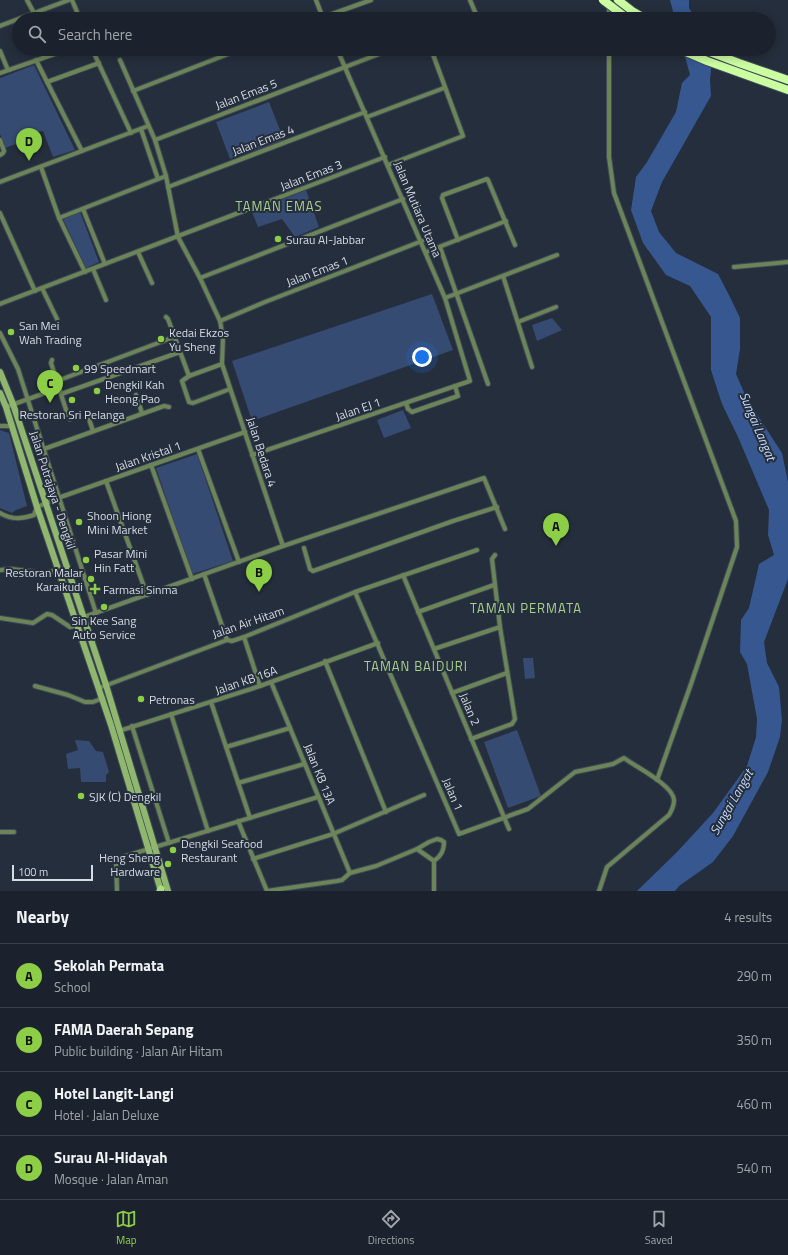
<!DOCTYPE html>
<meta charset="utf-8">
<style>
:root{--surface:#1c222d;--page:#252a35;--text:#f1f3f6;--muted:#a0a4aa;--line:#3a3f49;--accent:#8cce45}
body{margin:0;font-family:"Titillium Web",sans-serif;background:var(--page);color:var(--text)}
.scale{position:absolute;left:12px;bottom:10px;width:81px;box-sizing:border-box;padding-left:4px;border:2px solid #d5dbe5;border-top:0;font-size:11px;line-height:14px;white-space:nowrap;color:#d5dbe5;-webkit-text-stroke:3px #252e3c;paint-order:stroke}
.you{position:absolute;left:422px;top:357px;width:14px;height:14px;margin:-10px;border:3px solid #fff;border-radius:50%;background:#1a73e8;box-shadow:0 0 0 6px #1a73e833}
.badge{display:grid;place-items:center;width:26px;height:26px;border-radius:50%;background:var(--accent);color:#111;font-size:13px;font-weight:700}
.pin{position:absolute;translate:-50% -33px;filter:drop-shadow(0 1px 2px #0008)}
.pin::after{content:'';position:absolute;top:21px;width:14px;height:12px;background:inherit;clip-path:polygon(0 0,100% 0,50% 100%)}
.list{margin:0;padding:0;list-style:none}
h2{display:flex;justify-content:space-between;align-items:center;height:52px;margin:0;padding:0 16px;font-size:17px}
h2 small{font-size:13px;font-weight:400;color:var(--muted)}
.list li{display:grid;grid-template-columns:26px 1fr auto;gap:12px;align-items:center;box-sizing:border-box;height:64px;padding:0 16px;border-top:1px solid var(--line)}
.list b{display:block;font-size:15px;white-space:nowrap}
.list p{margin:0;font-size:13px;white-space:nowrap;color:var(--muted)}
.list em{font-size:13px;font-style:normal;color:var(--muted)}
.icon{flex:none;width:22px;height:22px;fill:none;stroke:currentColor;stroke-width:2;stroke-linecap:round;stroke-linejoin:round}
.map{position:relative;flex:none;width:788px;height:891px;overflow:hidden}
.search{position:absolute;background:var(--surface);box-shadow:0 2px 10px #0003;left:12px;right:12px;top:12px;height:44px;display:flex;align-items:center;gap:10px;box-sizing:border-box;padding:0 14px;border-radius:22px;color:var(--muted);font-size:15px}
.sheet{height:308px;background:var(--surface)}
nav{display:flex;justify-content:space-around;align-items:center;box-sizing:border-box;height:56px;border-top:1px solid var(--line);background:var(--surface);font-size:11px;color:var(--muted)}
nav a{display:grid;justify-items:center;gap:2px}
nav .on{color:var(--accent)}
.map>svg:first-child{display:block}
.green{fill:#354b71}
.water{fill:#36578f}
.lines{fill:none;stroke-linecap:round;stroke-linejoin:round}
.street-casing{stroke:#414a57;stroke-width:6}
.secondary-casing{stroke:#414a57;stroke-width:8}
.primary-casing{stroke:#414a57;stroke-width:9}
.highway-casing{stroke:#414a57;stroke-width:10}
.street{stroke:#6c8558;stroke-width:4}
.secondary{stroke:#8fb76d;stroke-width:6}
.primary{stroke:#aade7d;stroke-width:7}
.highway{stroke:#cbfda1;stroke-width:8}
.highway-bridge-casing{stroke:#414a57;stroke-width:10;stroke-linecap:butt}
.highway-bridge{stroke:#cbfda1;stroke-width:8}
.poi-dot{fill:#8cce45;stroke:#252e3c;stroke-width:1.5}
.labels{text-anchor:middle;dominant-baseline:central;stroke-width:4;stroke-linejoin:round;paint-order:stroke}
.street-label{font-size:12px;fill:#d5dbe5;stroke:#252e3c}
.poi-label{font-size:12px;fill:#d5dbe5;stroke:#252e3c;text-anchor:start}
.neighbourhood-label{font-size:13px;letter-spacing:1px;fill:#aad08c;stroke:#252e3c}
.water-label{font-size:13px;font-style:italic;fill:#c8dcfe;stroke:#252e3c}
</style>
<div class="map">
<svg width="788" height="891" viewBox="0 0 788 891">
<rect width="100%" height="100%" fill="#252e3c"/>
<g class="green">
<path d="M34 65 75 150 53 157 43 131 31 133 32 138 5 148 0 134V78Z"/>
<path d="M269 102 284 140 230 159 216 122Z"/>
<path d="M306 190 319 227 295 237 282 219 258 227 252 212Z"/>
<path d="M80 212 99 262 86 268 63 219Z"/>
<path d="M432 294 453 350 252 421 232 361Z"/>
<path d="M552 318 562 330 537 341 532 325Z"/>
<path d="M403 410 411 428 384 438 377 420Z"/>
<path d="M0 430 9 433 27 506 16 510 12 513 0 508Z"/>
<path d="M197 454 233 561 192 574 156 468Z"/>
<path d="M533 658 535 678 525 679 523 658Z"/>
<path d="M517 730 541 796 508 808 484 742Z"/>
<path d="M75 740 89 741 96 751 103 752 109 772 106 775V782H81L80 768 68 769 66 754 78 750Z"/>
</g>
<g class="water">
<path d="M670 0H689V8L696 19H675Z"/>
<path d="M683 49H713L710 80 711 96 662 182 651 211 659 232 676 253 718 274 731 299 740 318V349L736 374 747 399 782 453 788 482V579L764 642 767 663 779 687 782 720 780 737 768 772 733 836 713 862 679 886 675 891H637L677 852 713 813 747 766 756 737 757 719 747 664 740 652 741 620 749 608 759 564 774 555 768 535 769 510 738 437 722 404 711 370V317L690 286 666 275 643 243 631 210 636 177 647 162 676 112 682 83 690 75Z"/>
</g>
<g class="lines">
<defs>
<g id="street">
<path d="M27 0 34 13"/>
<path d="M72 0 80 19"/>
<path d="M316 0 323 18"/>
<path d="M470 0 478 19"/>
<path d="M609 4V19"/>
<path d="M318 19 371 0"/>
<path d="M469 19 477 16"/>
<path d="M0 26 69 0"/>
<path d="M92 49 131 133"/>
<path d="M609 49V157L614 193 736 521 737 547 691 684 657 780"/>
<path d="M0 51 8 70"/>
<path d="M36 60 82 151"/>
<path d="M120 60 155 140 166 176 178 237 200 278 220 321 223 337 222 364 283 546"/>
<path d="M0 73 69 49"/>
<path d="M47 82 99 63"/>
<path d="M133 91 241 49"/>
<path d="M367 117 444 88"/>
<path d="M141 129 158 179"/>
<path d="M0 140 4 151 3 153 0 155"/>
<path d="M155 140 392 49"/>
<path d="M388 165 463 136 431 49"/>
<path d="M41 167 59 218 85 272"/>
<path d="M0 182 148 126"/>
<path d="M168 187 365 112"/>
<path d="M83 209 105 264"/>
<path d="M0 213 35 291"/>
<path d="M59 218 166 176"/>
<path d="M458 240 442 198 443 195 487 179 488 180 515 245"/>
<path d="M440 247 488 384"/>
<path d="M138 252 152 283"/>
<path d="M426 252 506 221"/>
<path d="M734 267 788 262"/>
<path d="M93 269 106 300"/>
<path d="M503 276 532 367"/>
<path d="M200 278 403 199"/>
<path d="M42 288 57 319"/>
<path d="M445 298 557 255"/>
<path d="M0 304 385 157"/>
<path d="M166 317 168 319 189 376"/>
<path d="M220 321 265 302 422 241"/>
<path d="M518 322 556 307"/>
<path d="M0 333 18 369 96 613"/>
<path d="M52 360 51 363 68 416 70 419"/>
<path d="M222 364 189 376 182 381 189 402 193 403 230 389"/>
<path d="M57 381 174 337"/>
<path d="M61 394 180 352"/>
<path d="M136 395 142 413"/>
<path d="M406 403 408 409 412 412 458 396 455 386"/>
<path d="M6 407 59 388"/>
<path d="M87 413 93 431"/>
<path d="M0 426H12"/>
<path d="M44 449 164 406 169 407"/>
<path d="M198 449 239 562"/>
<path d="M252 455 470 381 445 298 337 49"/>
<path d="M151 465 192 579"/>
<path d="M106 481 147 595"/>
<path d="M0 513C12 520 21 519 34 515L37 507 58 498 245 432"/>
<path d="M304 548 310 569 313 571 453 521 497 507"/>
<path d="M0 570 11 569 45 573 59 570"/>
<path d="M204 574 227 640"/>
<path d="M403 575 509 829"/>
<path d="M355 592 459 834 528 809 575 772 613 764 624 758C636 767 673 785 674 800 674 806 672 810 669 815L607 867 599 891"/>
<path d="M418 612 494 585"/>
<path d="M84 617 283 546 484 478 505 529"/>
<path d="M0 618 33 623 47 614 52 615 70 627 77 625"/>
<path d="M244 637 260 686"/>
<path d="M434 649 500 627"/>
<path d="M325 661 386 812"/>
<path d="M271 682 350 873"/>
<path d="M35 686 68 695 85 702H93L103 698"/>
<path d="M99 688 227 640 232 641 244 637 355 592 477 550"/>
<path d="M452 693 507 673"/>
<path d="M211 702 250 818"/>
<path d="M171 714 208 831"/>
<path d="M132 726 169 843"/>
<path d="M119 731 260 686 378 643"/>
<path d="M471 739 512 724 515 719 500 627 492 559 495 555"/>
<path d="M226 747 290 728"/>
<path d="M238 783 304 764"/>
<path d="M238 821 267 891"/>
<path d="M0 832H14"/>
<path d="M417 849 434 861V891"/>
<path d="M253 859 333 834 424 795"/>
<path d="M117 891 116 859 318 797"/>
<path d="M267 891 337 881 342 880 350 873 376 866 417 849 429 842 437 839 441 840 444 842C444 851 441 856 434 861"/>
</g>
<g id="secondary">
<path d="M0 372 13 404 106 685 168 891"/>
<path d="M0 393 6 407 37 507 111 725 161 891"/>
</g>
<path id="primary" d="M160 891 161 889"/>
<g id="highway">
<path d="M618 0 632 11 646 19"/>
<path d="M679 49 707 61 788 90"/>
<path d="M702 49 739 63 788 80"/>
</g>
</defs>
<use href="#street" class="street-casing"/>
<use href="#secondary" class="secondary-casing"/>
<use href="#primary" class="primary-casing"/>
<use href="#highway" class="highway-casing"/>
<use href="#street" class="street"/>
<use href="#secondary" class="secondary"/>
<use href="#primary" class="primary"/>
<use href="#highway" class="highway"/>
<defs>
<path id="highway-bridge" d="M603 0 628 19"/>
</defs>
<use href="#highway-bridge" class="highway-bridge-casing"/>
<use href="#highway-bridge" class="highway-bridge"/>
</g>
<g class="poi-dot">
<circle cx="278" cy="239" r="4"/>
<circle cx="11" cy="332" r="4"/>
<circle cx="161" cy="339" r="4"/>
<circle cx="76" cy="368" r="4"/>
<circle cx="97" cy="391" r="4"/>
<circle cx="72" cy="400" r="4"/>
<circle cx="79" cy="522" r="4"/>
<circle cx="86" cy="560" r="4"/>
<circle cx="91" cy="579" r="4"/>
<path d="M93 583h4v4h4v4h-4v4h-4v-4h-4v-4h4z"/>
<circle cx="104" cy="607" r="4"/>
<circle cx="141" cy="699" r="4"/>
<circle cx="81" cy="796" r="4"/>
<circle cx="173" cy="850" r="4"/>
<circle cx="168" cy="864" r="4"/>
</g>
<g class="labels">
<g class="street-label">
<text transform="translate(246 94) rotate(-21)">Jalan Emas 5</text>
<text transform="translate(263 140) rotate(-21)">Jalan Emas 4</text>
<text transform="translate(311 175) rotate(-21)">Jalan Emas 3</text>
<text transform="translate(418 209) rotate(67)">Jalan Mutiara Utama</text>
<text transform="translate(317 271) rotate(-21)">Jalan Emas 1</text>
<text transform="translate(358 409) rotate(-19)">Jalan EJ 1</text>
<text transform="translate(262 452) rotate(72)">Jalan Bedara 4</text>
<text transform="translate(148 456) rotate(-19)">Jalan Kristal 1</text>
<text transform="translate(53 490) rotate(72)">Jalan Putrajaya - Dengkil</text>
<text transform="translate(248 622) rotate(-19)">Jalan Air Hitam</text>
<text transform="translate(246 680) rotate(-19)">Jalan KB 16A</text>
<text transform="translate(470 709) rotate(67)">Jalan 2</text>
<text transform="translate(320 774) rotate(68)">Jalan KB 13A</text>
<text transform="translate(453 794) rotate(67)">Jalan 1</text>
</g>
<g class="poi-label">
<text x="286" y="239">Surau Al-Jabbar</text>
<text x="19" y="325">San Mei<tspan x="19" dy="14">Wah Trading</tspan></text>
<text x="169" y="332">Kedai Ekzos<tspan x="169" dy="14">Yu Sheng</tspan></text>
<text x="84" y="368">99 Speedmart</text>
<text x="105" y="384">Dengkil Kah<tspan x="105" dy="14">Heong Pao</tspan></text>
<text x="72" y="414" text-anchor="middle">Restoran Sri Pelanga</text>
<text x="87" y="515">Shoon Hiong<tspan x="87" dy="14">Mini Market</tspan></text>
<text x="94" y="553">Pasar Mini<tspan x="94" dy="14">Hin Fatt</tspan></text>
<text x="83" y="572" text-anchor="end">Restoran Malar<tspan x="83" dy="14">Karaikudi</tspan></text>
<text x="103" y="589">Farmasi Sinma</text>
<text x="104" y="620" text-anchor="middle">Sin Kee Sang<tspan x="104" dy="14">Auto Service</tspan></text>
<text x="149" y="699">Petronas</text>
<text x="89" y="796">SJK (C) Dengkil</text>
<text x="181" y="843">Dengkil Seafood<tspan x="181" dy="14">Restaurant</tspan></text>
<text x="160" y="857" text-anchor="end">Heng Sheng<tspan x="160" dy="14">Hardware</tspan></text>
</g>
<g class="neighbourhood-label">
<text x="279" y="206">TAMAN EMAS</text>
<text x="526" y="608">TAMAN PERMATA</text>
<text x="416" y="666">TAMAN BAIDURI</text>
</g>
<g class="water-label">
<text transform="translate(758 426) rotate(67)">Sungai Langat</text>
<text transform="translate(731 802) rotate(-60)">Sungai Langat</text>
</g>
</g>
</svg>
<div class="scale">100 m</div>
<div class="you"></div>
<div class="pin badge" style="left:556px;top:546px">A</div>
<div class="pin badge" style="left:259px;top:592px">B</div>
<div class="pin badge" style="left:50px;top:403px">C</div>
<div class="pin badge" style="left:29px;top:161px">D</div>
<div class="search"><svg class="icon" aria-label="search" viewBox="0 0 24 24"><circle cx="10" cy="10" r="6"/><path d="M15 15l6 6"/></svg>Search here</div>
</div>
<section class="sheet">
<h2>Nearby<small>4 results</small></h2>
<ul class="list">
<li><span class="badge">A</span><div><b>Sekolah Permata</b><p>School</p></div><em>290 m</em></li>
<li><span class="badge">B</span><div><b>FAMA Daerah Sepang</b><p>Public building · Jalan Air Hitam</p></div><em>350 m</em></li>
<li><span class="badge">C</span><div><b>Hotel Langit-Langi</b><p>Hotel · Jalan Deluxe</p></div><em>460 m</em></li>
<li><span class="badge">D</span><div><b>Surau Al-Hidayah</b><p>Mosque · Jalan Aman</p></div><em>540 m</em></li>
</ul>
</section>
<nav>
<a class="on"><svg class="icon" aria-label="map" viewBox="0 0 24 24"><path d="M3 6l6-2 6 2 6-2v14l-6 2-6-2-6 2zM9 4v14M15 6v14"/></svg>Map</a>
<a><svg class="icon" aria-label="directions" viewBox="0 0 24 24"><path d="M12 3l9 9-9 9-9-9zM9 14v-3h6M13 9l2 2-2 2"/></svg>Directions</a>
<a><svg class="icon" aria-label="saved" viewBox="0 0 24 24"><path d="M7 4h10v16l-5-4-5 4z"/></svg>Saved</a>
</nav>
